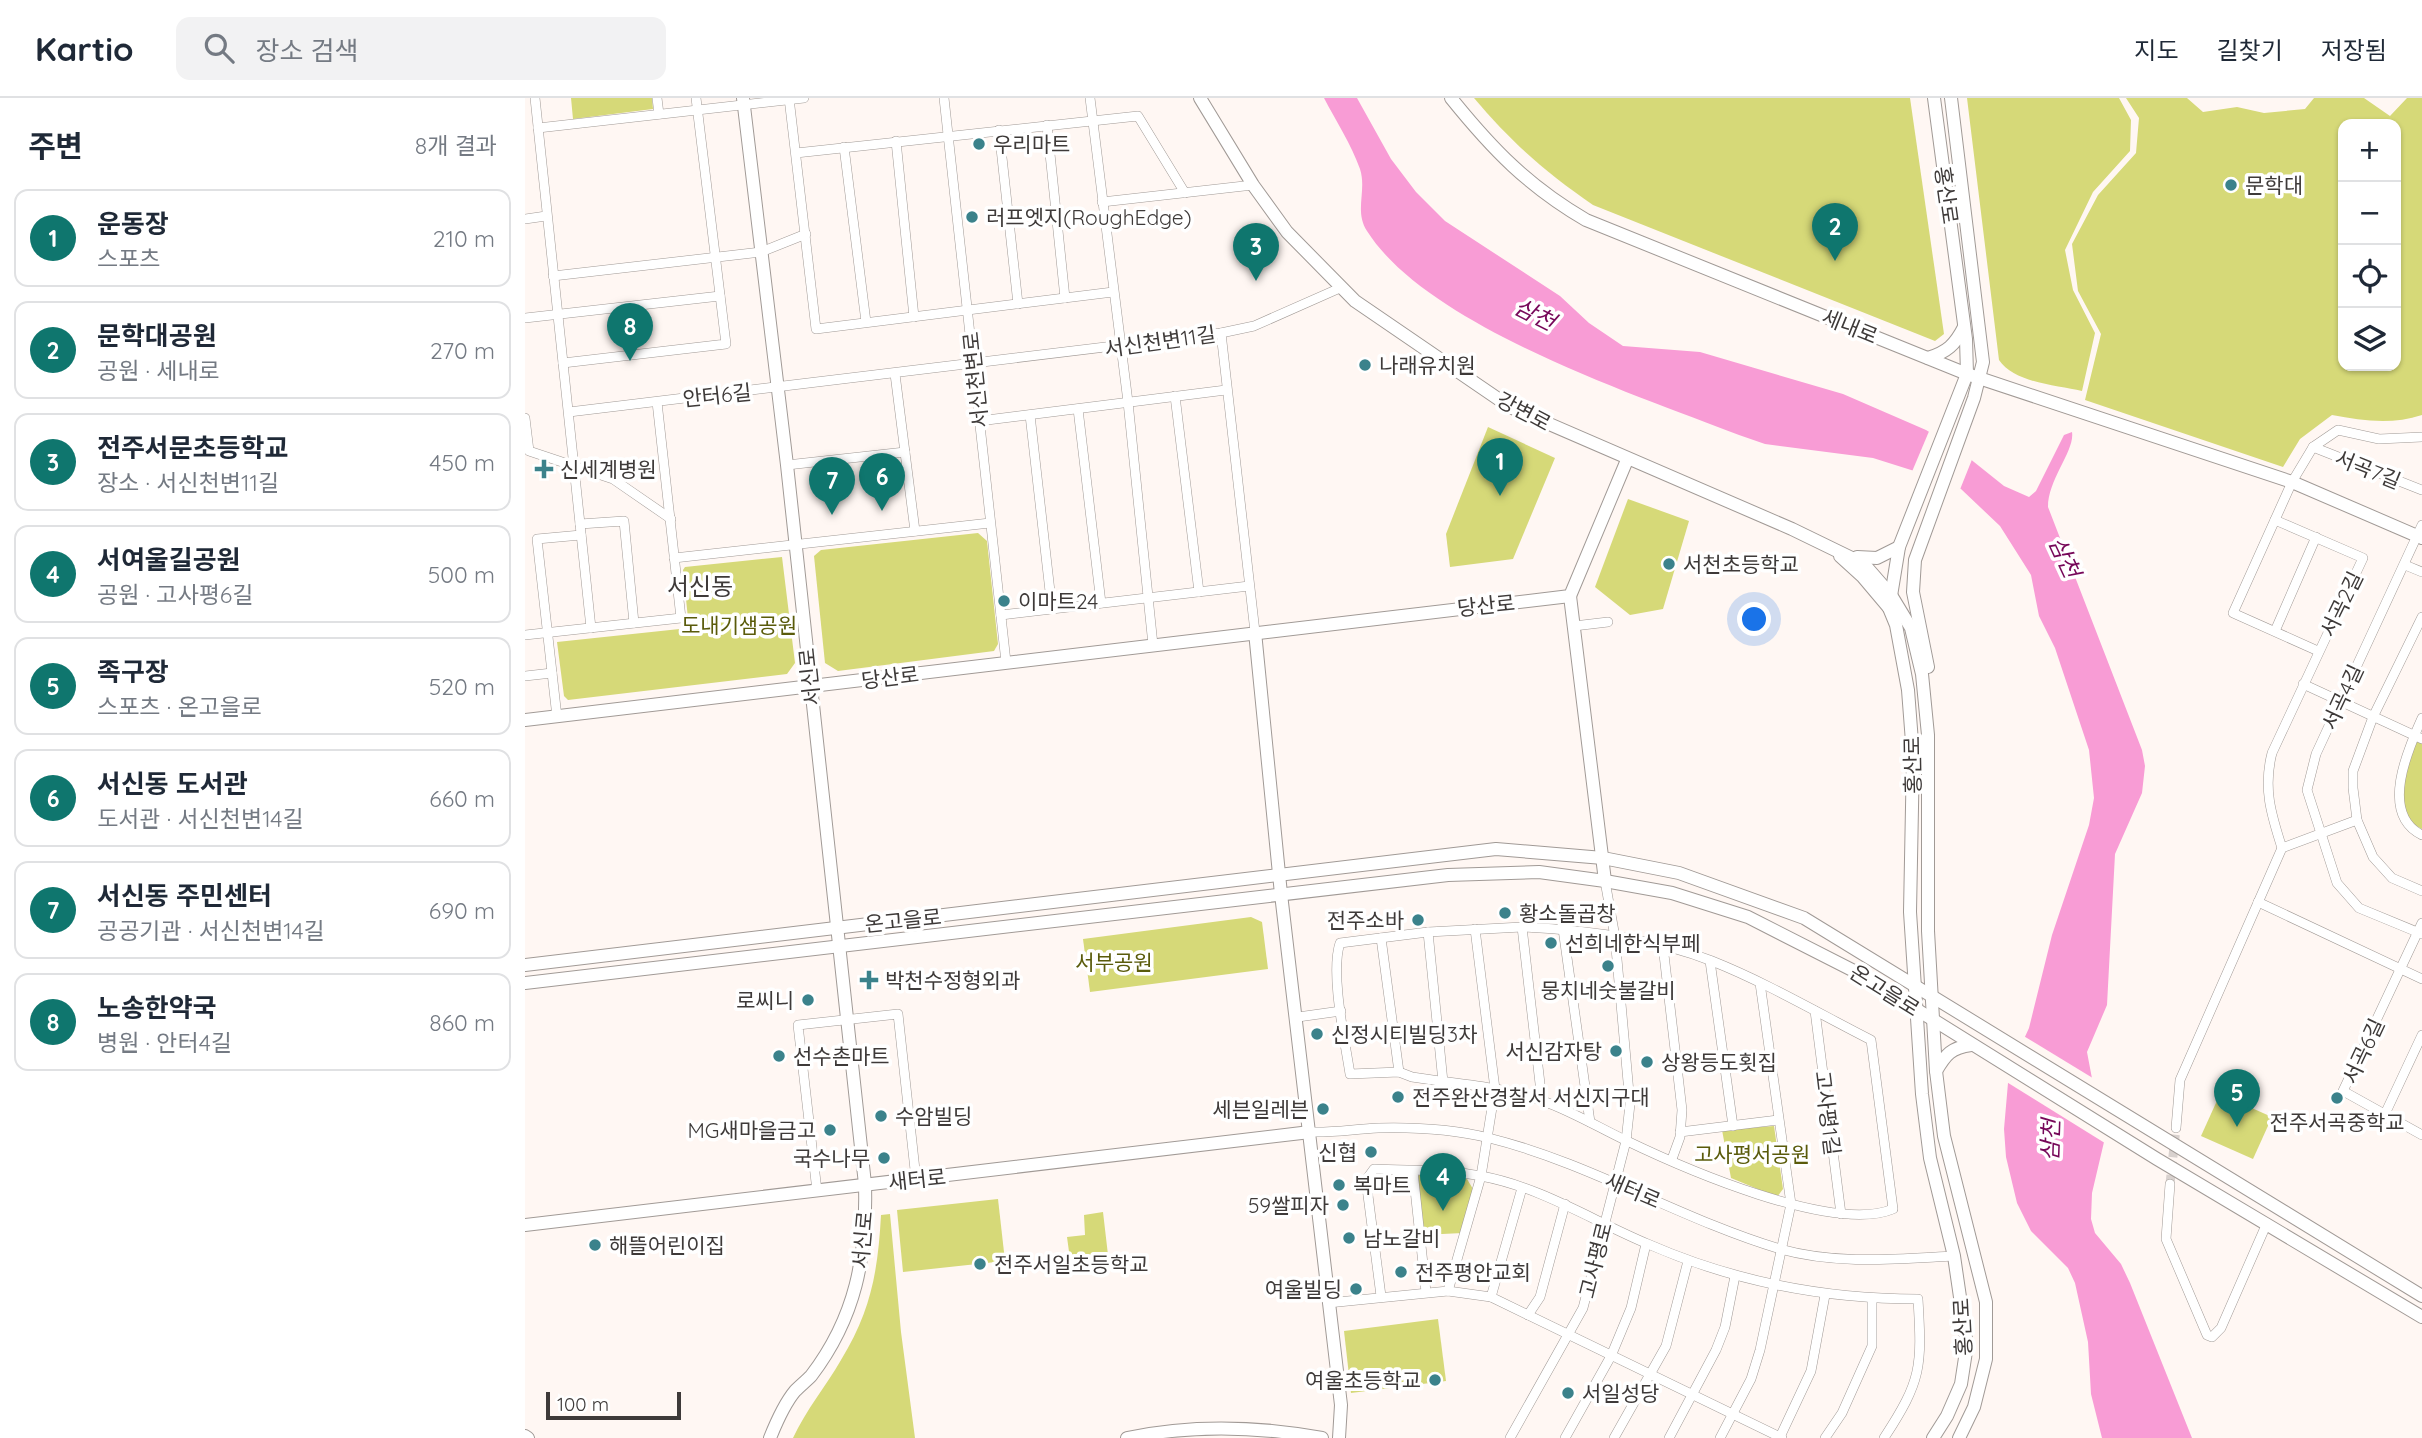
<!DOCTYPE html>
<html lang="ko">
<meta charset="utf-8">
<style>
:root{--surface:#fff;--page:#f2f2f3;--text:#1f2937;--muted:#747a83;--line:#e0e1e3;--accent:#0f766e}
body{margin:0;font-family:Quicksand,"Noto Sans KR",sans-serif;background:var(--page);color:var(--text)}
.controls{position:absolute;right:21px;top:21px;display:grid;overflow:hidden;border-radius:14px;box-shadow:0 2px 5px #0004}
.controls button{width:63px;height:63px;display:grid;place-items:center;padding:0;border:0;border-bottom:2px solid var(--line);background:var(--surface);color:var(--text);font:35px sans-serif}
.scale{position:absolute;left:21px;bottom:18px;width:135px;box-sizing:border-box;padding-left:7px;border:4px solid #3e3a39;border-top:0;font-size:19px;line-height:24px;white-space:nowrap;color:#3e3a39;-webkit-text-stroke:5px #fff;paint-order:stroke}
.you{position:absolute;left:1230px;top:522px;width:24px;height:24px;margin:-18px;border:5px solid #fff;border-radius:50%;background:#1a73e8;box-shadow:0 0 0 10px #1a73e833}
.badge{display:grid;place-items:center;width:46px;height:46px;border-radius:50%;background:var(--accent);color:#fff;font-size:23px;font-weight:700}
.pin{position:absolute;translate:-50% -58px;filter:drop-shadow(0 2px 4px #0008)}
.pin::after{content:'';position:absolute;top:37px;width:24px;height:21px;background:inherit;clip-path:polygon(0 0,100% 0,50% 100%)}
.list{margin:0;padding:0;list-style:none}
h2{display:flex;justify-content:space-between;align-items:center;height:91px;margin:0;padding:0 28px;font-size:30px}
h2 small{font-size:23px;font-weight:400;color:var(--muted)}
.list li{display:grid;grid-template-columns:46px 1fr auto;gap:21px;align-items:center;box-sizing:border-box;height:98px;margin:0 14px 14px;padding:0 14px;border:2px solid var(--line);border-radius:14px}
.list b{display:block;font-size:26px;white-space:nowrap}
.list p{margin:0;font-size:23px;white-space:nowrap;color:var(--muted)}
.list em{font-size:23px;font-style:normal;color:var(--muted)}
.icon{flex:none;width:38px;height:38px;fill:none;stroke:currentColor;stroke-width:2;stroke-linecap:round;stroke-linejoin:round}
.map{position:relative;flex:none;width:1897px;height:1340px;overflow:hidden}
header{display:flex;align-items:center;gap:42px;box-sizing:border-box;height:98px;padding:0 35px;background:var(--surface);border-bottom:2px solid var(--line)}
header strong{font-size:33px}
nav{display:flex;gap:38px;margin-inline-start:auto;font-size:24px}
.search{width:490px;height:63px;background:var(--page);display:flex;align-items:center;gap:18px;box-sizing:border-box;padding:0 24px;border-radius:14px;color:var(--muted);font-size:26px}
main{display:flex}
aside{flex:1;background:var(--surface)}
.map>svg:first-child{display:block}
.green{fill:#d6d978;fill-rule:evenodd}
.water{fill:#f89cd5}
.pier{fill:#fff7f3}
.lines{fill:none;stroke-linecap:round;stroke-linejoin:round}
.street-tunnel{stroke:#d8d1ce;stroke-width:9;stroke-dasharray:9 4.5;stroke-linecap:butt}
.street-casing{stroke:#a19a96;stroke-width:10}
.secondary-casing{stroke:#a19a96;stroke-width:14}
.street{stroke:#fff;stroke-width:9}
.secondary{stroke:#fff;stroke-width:12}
.poi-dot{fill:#3b828b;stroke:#fff;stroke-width:2.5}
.labels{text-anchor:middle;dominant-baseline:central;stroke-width:7;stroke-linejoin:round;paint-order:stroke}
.poi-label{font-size:21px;fill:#3e3a39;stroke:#fff;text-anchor:start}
.street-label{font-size:21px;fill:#3e3a39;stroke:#fff}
.park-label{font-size:21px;fill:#5a5b0b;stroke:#fff}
.water-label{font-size:23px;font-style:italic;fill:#760759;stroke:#fff}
.quarter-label{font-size:24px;fill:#3e3a39;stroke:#fff}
</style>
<header>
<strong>Kartio</strong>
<div class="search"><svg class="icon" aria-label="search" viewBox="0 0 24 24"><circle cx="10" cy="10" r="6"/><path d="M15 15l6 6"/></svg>장소 검색</div>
<nav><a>지도</a><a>길찾기</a><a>저장됨</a></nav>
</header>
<main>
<aside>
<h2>주변<small>8개 결과</small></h2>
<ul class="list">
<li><span class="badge">1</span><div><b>운동장</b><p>스포츠</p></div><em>210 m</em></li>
<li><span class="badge">2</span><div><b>문학대공원</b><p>공원 · 세내로</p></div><em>270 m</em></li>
<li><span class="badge">3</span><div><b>전주서문초등학교</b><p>장소 · 서신천변11길</p></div><em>450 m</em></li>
<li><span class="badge">4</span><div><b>서여울길공원</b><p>공원 · 고사평6길</p></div><em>500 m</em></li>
<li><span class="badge">5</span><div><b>족구장</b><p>스포츠 · 온고을로</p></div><em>520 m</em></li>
<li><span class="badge">6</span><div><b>서신동 도서관</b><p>도서관 · 서신천변14길</p></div><em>660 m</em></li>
<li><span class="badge">7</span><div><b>서신동 주민센터</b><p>공공기관 · 서신천변14길</p></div><em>690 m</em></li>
<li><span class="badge">8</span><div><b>노송한약국</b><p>병원 · 안터4길</p></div><em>860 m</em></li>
</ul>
</aside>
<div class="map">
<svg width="1897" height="1340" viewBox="0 0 1897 1340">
<rect width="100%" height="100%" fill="#fff7f3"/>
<g class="green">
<path d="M46 0H127L128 11 48 21Z"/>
<path d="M949 0H1385L1419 236 1410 243 1068 107C1020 74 986 44 949 0Z"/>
<path d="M1442 0H1594L1606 22 1605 53 1568 94 1540 152 1548 192 1570 235 1557 293C1532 287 1489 285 1474 262Z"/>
<path d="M1601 0H1662L1678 14 1712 9 1739 15 1780 11 1789 0H1839L1865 18 1882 0H1897V317C1867 327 1838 323 1807 317L1775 341 1758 369 1560 302 1576 236 1553 193 1547 146 1573 97 1611 55 1614 20ZM1871 26V268H1818V26Z"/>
<path d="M963 329 1030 360 988 461 925 469 921 436Z"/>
<path d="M1103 401 1164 423 1138 511 1105 517 1070 489Z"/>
<path d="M453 435 462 443 473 546 469 553 313 573 300 565 289 458 296 452Z"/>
<path d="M257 459 270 565 262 576 43 602 39 598 32 544 164 530 158 472 160 469Z"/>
<path d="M1889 639 1897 643V731C1862 715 1881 667 1889 639Z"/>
<path d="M726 819 737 824 743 871 565 894 558 841Z"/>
<path d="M1695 996 1747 1019 1728 1061 1676 1038Z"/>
<path d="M1249 1028 1258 1091 1252 1099 1206 1080 1197 1032Z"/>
<path d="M894 1077 942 1081 948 1091 938 1135 896 1137 890 1083Z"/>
<path d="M473 1101 480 1163 378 1174 372 1112Z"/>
<path d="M578 1114 583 1157 545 1161 542 1139 560 1137 559 1117Z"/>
<path d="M365 1116 376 1234 390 1340H268C281 1312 301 1288 316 1262 346 1213 353 1173 356 1117Z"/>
<path d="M913 1221 921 1283 826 1295 819 1233Z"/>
</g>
<path class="water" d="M799 0H832L866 61 891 94 920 123 1035 198 1064 225 1098 248 1175 254 1318 296 1401 332 1434 352 1479 388 1504 399 1511 393 1539 337 1547 334C1550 353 1523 381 1523 409L1617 652 1620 668 1617 695 1590 756 1582 907 1562 954 1579 1044 1567 1095 1566 1121 1570 1135 1596 1166 1605 1185 1667 1340H1577L1566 1296 1563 1244 1550 1185 1543 1170 1506 1133 1492 1105 1481 1059 1479 1031 1483 985 1488 965 1504 930 1527 837 1564 727 1569 700 1564 652 1530 550 1514 518 1506 477 1475 428 1436 391 1421 383 1348 360 1240 346 1214 337C1111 297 902 228 842 133 829 113 842 93 835 71 826 46 811 23 799 0Z"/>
<g class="pier">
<path d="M1405 331 1448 359 1434 394 1386 376Z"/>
<path d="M1497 937 1571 982 1580 1020 1583 1047 1480 983Z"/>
</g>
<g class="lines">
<path class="street-tunnel" d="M1645 1086 1651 1030"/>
<defs>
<g id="street">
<path d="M10 0 66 530"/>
<path d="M132 0 134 16"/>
<path d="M264 0 291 231 588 194"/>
<path d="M419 0 481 564"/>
<path d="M565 0 603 304 628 547"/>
<path d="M522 27 540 200"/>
<path d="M13 30 279 0"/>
<path d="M474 32 493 206"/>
<path d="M371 43 389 219"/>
<path d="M319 49 341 224"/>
<path d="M271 55 613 18 660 95"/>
<path d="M577 104 728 87"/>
<path d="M0 121 21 118"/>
<path d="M28 178 236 154 281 136"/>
<path d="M0 220 195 198"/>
<path d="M696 235 730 534"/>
<path d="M38 265 201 246 171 0"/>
<path d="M370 276 390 433"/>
<path d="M650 298 674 494"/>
<path d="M553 311 576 505"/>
<path d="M44 314 696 235 729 228 815 190"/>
<path d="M505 317 527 511"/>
<path d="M0 320 4 353 88 381 146 421"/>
<path d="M454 323 701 292"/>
<path d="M1788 349 1897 392"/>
<path d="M262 367 380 354"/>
<path d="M1750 422 1838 460 1747 655C1738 690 1746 716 1757 750"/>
<path d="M55 426 99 423 109 525"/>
<path d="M1897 427 1791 656 1782 692 1812 785 1834 810 1897 836"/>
<path d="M149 460 465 425"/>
<path d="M1880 467 1897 474"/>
<path d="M476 517 724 488"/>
<path d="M1897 519 1848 619 1828 673V690L1832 722 1848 759 1867 780 1897 793"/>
<path d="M1049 528 1083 524"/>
<path d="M1750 533 1791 439"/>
<path d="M0 537 156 520 132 304"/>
<path d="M1793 553 1708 515 1767 384 1788 349 1813 332 1854 341 1897 339"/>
<path d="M0 578 27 575"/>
<path d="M1778 586 1897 641"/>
<path d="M32 619 12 441 56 437"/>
<path d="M1897 620C1883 651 1854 716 1897 737"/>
<path d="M1733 804 1897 881"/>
<path d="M1897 825 1818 993 1897 1037"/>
<path d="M997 829C1060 832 1128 840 1187 863 1242 885 1293 915 1346 942L1368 1111C1308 1136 1158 1070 1100 1042 1073 1029 1046 1013 1018 1003 977 988 930 986 887 979L874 974 825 976C820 943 805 875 815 845L903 834Z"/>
<path d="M997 829 1017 1003"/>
<path d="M1038 831 1065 1024"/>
<path d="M903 834 918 984"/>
<path d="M856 840 874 974"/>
<path d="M1138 848 1157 1012 1155 1039 1147 1061"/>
<path d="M1185 863 1208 1028"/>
<path d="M1290 913 1316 1116"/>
<path d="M773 919 816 913"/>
<path d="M1860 1016 1897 937"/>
<path d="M1651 1030 1655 982 1757 750 1832 722"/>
<path d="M785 1034C808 1035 830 1031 853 1030 890 1029 927 1031 964 1040 1065 1065 1155 1121 1255 1151 1312 1167 1370 1161 1429 1158"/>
<path d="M1155 1034 1253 1022"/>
<path d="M888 1073 901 1194"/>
<path d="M1645 1086 1641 1141 1682 1237 1687 1239 1696 1230 1742 1125"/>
<path d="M292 1093 273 927 373 916 391 1081"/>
<path d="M923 1193 956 1078 970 991 950 831"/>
<path d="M856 1198 841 1082 849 1071C884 1073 921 1071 956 1078 1016 1089 1068 1123 1123 1146 1210 1184 1298 1201 1393 1201 1397 1269 1397 1282 1359 1340"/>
<path d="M966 1199 997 1090"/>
<path d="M803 1205 923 1193 966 1199 1257 1340"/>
<path d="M1003 1217 1015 1199 1040 1106"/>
<path d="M1255 1339 1286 1273 1300 1197"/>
<path d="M985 1340 1058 1210 1101 1043 1105 1006 1090 839 1080 783"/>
<path d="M1040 1340 1086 1258 1106 1210 1121 1146"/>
<path d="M1089 1340 1141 1248 1163 1163"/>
<path d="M1144 1340 1191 1252 1200 1229 1210 1178"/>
<path d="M1195 1340 1226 1281 1235 1252 1266 1106 1235 885"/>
<path d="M1300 1340 1317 1315 1347 1248V1201"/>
</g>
<g id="secondary">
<path d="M218 0 262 367 340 1086C342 1159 331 1219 286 1278 281 1283 275 1288 270 1293 260 1305 251 1325 245 1340"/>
<path d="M675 0 728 87 762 134 830 203 985 309 1267 431 1339 466 1366 497 1386 530 1397 576 1403 637V833L1411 973 1419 1038 1461 1204V1261L1449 1309 1434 1340"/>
<path d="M926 0C968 52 1003 88 1061 122L1442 276 1767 384 1897 440"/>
<path d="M1403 260C1422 254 1430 247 1439 229"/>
<path d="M1315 458 1337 478 1364 510"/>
<path d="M1332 459 1352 460 1374 449"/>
<path d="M1045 498 1080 783"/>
<path d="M730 534 756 796 816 1307 814 1340"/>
<path d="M1403 569 1388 494 1390 462 1449 300 1458 264 1426 0"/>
<path d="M0 622 1045 498 1102 362"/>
<path d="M0 867 971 751 1078 760 1154 775 1279 820 1897 1198"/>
<path d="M0 885 923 777 1014 774 1080 783 1147 795 1223 819 1333 875 1632 1061 1897 1219"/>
<path d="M1411 973C1421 956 1426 950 1446 947"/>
<path d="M0 1127 785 1034"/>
<path d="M0 1338 3 1340"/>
<path d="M602 1340C668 1326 732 1328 797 1340"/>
<path d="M1408 1340 1422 1318 1436 1286 1442 1247 1429 1158 1405 1060 1397 996 1385 814 1388 657 1383 592 1371 527 1364 510 1374 449 1442 276 1441 241 1409 0"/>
</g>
</defs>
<use href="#street" class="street-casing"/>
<use href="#secondary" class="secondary-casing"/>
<use href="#street" class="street"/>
<use href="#secondary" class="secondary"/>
</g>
<g class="poi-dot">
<circle cx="454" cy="46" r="7"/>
<circle cx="1706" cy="87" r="7"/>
<circle cx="447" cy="119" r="7"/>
<circle cx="840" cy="267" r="7"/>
<path d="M15.5 360.5h7v7h7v7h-7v7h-7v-7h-7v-7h7z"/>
<circle cx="1144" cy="466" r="7"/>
<circle cx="479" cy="503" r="7"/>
<circle cx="980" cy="815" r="7"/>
<circle cx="893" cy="822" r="7"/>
<circle cx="1026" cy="845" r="7"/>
<circle cx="1083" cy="868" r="7"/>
<path d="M340.5 871.5h7v7h7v7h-7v7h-7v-7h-7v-7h7z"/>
<circle cx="283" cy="902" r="7"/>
<circle cx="792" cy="936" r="7"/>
<circle cx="1091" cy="953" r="7"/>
<circle cx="254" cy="958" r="7"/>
<circle cx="1122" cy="964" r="7"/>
<circle cx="873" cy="999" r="7"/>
<circle cx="1812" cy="1000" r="7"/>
<circle cx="798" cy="1011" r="7"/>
<circle cx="356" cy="1018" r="7"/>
<circle cx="305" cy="1032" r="7"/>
<circle cx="846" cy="1054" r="7"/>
<circle cx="359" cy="1060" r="7"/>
<circle cx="814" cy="1087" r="7"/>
<circle cx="818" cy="1107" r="7"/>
<circle cx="824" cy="1140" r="7"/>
<circle cx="70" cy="1147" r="7"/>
<circle cx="455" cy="1166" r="7"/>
<circle cx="876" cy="1174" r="7"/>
<circle cx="831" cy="1191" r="7"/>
<circle cx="910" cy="1282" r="7"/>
<circle cx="1043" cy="1295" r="7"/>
</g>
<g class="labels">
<g class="poi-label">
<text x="468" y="46">우리마트</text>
<text x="1720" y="87">문학대</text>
<text x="461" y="119">러프엣지(RoughEdge)</text>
<text x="854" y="267">나래유치원</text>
<text x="35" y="371">신세계병원</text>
<text x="1158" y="466">서천초등학교</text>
<text x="493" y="503">이마트24</text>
<text x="994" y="815">황소돌곱창</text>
<text x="879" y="822" text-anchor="end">전주소바</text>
<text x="1040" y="845">선희네한식부페</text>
<text x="360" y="882">박천수정형외과</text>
<text x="1083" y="892" text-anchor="middle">뭉치네숫불갈비</text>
<text x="269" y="902" text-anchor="end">로씨니</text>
<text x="806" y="936">신정시티빌딩3차</text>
<text x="1077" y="953" text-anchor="end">서신감자탕</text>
<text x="268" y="958">선수촌마트</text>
<text x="1136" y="964">상왕등도횟집</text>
<text x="887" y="999">전주완산경찰서 서신지구대</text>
<text x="784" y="1011" text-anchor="end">세븐일레븐</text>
<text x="370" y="1018">수암빌딩</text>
<text x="1812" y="1024" text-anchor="middle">전주서곡중학교</text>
<text x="291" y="1032" text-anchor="end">MG새마을금고</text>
<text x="832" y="1054" text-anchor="end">신협</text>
<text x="345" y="1060" text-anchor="end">국수나무</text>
<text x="828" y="1087">복마트</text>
<text x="804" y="1107" text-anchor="end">59쌀피자</text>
<text x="838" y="1140">남노갈비</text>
<text x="84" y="1147">해뜰어린이집</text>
<text x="469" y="1166">전주서일초등학교</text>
<text x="890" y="1174">전주평안교회</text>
<text x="817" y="1191" text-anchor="end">여울빌딩</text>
<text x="896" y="1282" text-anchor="end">여울초등학교</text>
<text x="1057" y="1295">서일성당</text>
</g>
<g class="street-label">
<text transform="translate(1422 97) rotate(82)">홍산로</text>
<text transform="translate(1325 228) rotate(22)">세내로</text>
<text transform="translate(635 243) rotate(-8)">서신천변11길</text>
<text transform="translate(450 282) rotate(-96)">서신천변로</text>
<text transform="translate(192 297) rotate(-6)">안터6길</text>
<text transform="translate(999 313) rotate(28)">강변로</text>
<text transform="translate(1843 371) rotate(22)">서곡7길</text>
<text transform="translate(1816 506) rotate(-64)">서곡2길</text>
<text transform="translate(961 507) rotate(-6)">당산로</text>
<text transform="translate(284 579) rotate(-96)">서신로</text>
<text transform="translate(365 579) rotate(-7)">당산로</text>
<text transform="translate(1817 599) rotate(-65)">서곡4길</text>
<text transform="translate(1387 667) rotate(-91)">홍산로</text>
<text transform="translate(378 822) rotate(-6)">온고을로</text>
<text transform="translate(1360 892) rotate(32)">온고을로</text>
<text transform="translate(1838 953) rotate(-65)">서곡6길</text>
<text transform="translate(1303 1015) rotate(83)">고사평1길</text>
<text transform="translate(392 1081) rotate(-6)">새터로</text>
<text transform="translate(1108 1092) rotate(23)">새터로</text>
<text transform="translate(337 1142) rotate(-85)">서신로</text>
<text transform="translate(1070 1162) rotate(-76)">고사평로</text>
<text transform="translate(1437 1229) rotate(-93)">홍산로</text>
</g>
<g class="park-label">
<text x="214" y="527">도내기샘공원</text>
<text x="589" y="864">서부공원</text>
<text x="1227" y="1056">고사평서공원</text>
</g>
<g class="water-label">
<text transform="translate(1010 216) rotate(27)">삼천</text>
<text transform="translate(1540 459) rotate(65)">삼천</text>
<text transform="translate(1525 1042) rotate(-88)">삼천</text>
</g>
<g class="quarter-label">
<text x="175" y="488">서신동</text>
</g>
</g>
</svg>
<div class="controls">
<button>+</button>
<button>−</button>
<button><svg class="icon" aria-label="locate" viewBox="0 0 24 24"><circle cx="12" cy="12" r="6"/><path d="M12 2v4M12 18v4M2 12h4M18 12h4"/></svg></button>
<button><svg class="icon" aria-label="layers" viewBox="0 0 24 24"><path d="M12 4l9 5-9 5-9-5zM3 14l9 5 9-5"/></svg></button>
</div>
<div class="scale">100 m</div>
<div class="you"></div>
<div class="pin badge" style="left:975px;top:398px">1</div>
<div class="pin badge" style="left:1310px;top:163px">2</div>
<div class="pin badge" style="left:731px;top:183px">3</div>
<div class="pin badge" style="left:918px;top:1113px">4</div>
<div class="pin badge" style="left:1712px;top:1029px">5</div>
<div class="pin badge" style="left:357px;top:413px">6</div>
<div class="pin badge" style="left:307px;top:417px">7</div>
<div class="pin badge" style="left:105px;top:263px">8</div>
</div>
</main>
